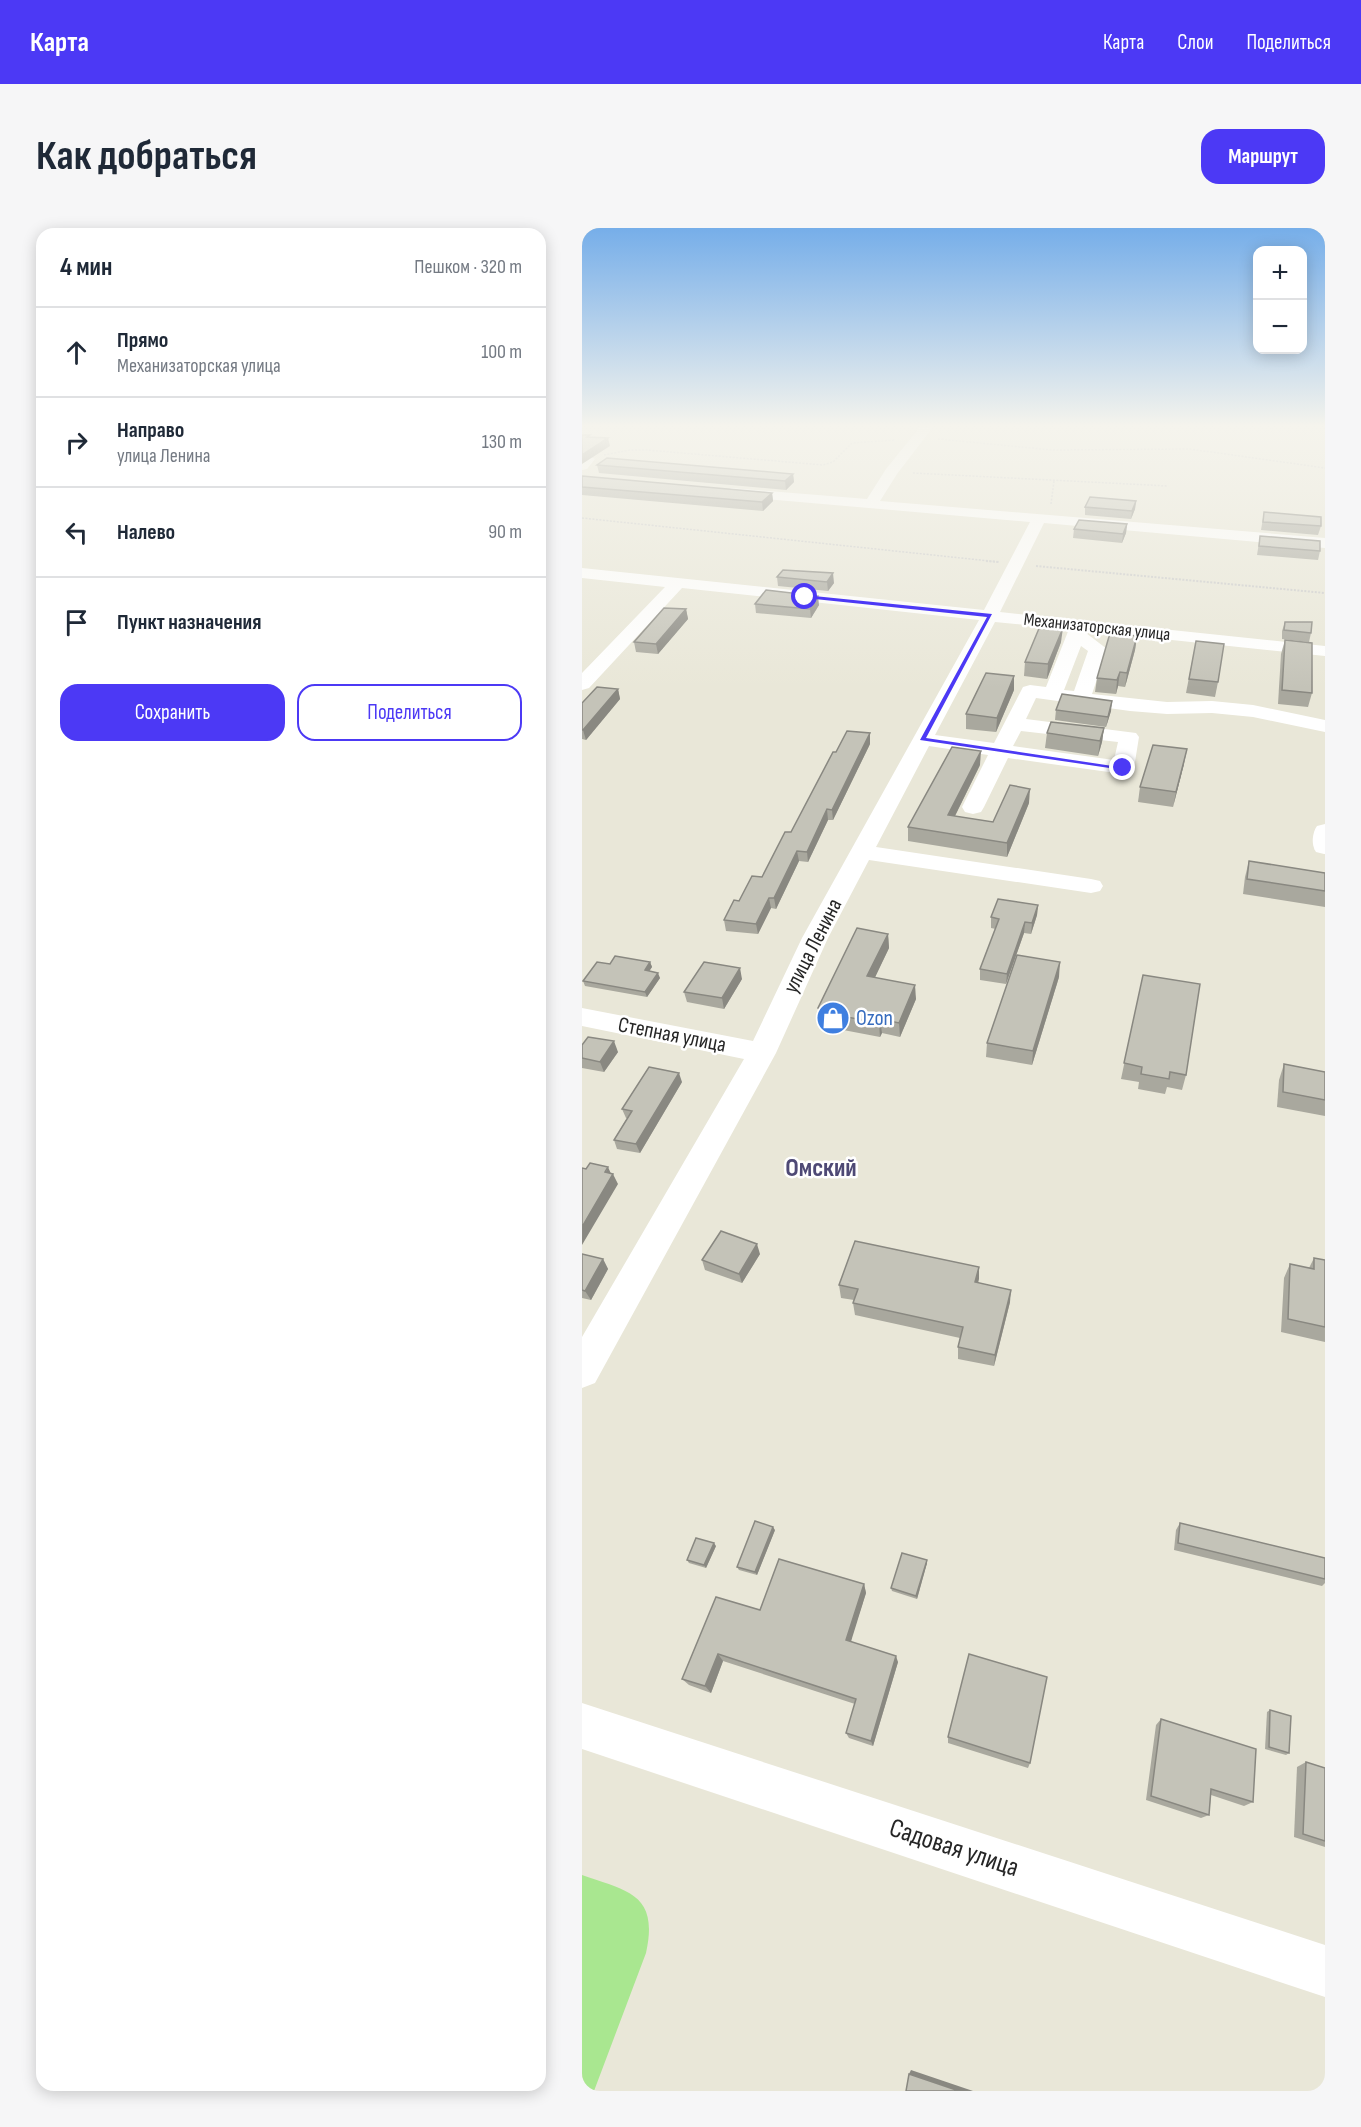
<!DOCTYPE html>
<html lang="ru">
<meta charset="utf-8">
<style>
:root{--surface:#fff;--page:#f6f6f7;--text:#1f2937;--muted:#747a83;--line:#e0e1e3;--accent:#4c39f5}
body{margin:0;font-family:"Sofia Sans Condensed",sans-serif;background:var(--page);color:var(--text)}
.controls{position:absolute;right:18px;top:18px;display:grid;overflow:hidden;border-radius:12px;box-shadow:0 3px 15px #0003}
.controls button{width:54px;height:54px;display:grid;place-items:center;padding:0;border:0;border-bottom:2px solid var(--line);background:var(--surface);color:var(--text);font:30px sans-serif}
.stop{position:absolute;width:18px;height:18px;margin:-14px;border:4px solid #4c39f5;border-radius:50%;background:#fff}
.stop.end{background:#4c39f5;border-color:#fff;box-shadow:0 2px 6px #0008}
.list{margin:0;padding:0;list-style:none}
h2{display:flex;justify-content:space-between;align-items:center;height:78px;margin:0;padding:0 24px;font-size:26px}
h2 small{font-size:20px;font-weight:400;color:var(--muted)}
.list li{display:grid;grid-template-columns:39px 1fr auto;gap:18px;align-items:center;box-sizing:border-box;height:90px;padding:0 24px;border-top:2px solid var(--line)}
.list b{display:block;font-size:22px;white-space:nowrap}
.list p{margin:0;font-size:20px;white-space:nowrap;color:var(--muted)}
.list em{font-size:20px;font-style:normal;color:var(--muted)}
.actions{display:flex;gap:12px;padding:18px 24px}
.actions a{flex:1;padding:14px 0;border:2px solid var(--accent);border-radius:18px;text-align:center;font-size:21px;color:var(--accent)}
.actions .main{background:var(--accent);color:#fff}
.icon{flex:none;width:33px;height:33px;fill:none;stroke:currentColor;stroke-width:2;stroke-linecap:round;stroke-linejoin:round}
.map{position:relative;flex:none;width:743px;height:1863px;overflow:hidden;border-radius:18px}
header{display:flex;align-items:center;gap:36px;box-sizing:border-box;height:84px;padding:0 30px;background:var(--accent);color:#fff}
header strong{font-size:28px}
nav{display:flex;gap:33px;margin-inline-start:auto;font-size:21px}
.intro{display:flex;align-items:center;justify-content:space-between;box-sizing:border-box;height:144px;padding:0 36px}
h1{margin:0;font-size:42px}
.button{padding:15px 27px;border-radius:18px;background:var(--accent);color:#fff;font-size:21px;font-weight:700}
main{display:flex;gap:36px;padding:0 36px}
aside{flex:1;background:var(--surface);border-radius:18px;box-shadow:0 3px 15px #0003}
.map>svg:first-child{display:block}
.pitch{fill:#a9e790}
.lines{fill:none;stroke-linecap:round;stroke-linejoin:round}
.path-far1{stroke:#cbcbcb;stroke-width:1.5;stroke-dasharray:2 1.5;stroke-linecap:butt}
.path{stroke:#cbcbcb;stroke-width:2;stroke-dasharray:2 1.5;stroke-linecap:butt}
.minor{fill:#fff;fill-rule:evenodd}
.wall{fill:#a9a89e}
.shaded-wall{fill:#898881}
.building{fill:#c4c3b8;stroke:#898881;stroke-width:1.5}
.route{fill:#4c39f5}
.labels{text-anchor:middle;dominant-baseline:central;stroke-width:5;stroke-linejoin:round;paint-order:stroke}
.far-street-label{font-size:18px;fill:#262626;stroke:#fff}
.street-label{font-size:22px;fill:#262626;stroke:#fff}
.shop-label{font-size:22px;fill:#366cbe;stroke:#fff;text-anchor:start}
.quarter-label{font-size:26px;font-weight:bold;fill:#4e4975;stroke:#fff}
.near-street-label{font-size:27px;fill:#262626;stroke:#fff}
</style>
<header>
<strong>Карта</strong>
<nav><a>Карта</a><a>Слои</a><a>Поделиться</a></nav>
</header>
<div class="intro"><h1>Как добраться</h1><a class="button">Маршрут</a></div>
<main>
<aside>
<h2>4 мин<small>Пешком · 320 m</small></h2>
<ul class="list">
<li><svg class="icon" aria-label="ahead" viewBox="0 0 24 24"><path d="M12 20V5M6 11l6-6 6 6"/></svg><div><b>Прямо</b><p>Механизаторская улица</p></div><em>100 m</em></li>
<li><svg class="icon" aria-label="right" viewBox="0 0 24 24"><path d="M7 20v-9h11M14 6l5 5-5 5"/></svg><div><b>Направо</b><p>улица Ленина</p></div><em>130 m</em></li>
<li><svg class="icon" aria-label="left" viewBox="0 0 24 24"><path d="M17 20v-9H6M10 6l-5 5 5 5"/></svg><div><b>Налево</b></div><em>90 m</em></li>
<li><svg class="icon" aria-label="arrive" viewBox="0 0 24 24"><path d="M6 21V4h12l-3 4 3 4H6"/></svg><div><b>Пункт назначения</b></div></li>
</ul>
<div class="actions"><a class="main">Сохранить</a><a>Поделиться</a></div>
</aside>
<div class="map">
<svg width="743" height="1863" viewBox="0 0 743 1863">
<rect width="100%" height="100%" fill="#e9e7d8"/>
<path class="pitch" d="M0 1647C46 1663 77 1666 64 1725L12 1863H0Z"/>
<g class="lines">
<g class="path-far1">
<path d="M356 211 470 222 608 221 743 240"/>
<path d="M22 227 48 222H65L241 237 251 234 270 215 313 212"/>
<path d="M331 245 586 258"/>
<path d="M469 276 472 253"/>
<path d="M0 290 417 334"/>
</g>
<g class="path">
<path d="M404 333 417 334"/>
<path d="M454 338 743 365"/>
</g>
<g class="minor">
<path d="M338 199H351L315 246 298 273 743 310V320L462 295 418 384 743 418V428L504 403V405L525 421 510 466 585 474 630 473 671 477 743 492V504L671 489 630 485 585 486 548 483 454 470 444 491 554 505 557 509 552 540 548 544 541 546 426 530 402 579 399 584 391 586 383 584 380 579 406 527 347 518 294 619 509 651 518 653 521 658 518 663 509 665 287 632 246 710 194 825 13 1155 0 1160V1109L162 831 0 798V780L171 813 220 710 397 392 100 360 7 460 0 462V445L83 359 0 350V340L402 382 448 294 149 268 142 264 149 260 285 271 304 241ZM413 394 487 401 464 459 448 457 441 459 412 515 353 507ZM499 418 506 423 492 463 482 462ZM439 503 536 514 532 532 431 518Z"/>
<path d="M0 225 13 231 5 241 0 242Z"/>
<path d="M743 596V626H742L734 624C729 617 730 605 735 598Z"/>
<path d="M0 1475 743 1717V1769L0 1521Z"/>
</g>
</g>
<g class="wall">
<path d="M15 237 211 246 212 254 204 262 17 245Z"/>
<path d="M0 248 190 265 191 273 181 283 0 267Z"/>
<path d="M554 273 553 281 549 291 503 287V279Z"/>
<path d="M682 284 739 298 736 307 679 302Z"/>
<path d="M545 296 544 305 540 315 491 310 492 301Z"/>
<path d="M678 308 738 323 736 332 675 327Z"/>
<path d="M195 349 252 355 246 363 196 358Z"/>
<path d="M173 376 237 377 229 390 174 385Z"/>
<path d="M104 381 106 391 76 426 54 424 52 414Z"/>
<path d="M703 394 729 405 727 414 700 411V403Z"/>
<path d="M555 408 553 422 543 459 536 458 534 466 513 464 515 450Z"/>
<path d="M703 412 730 465 726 479 696 476 699 426Z"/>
<path d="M614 413 636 454 633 469 604 465Z"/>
<path d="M479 414 465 451 442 448 443 434Z"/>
<path d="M36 461 38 471 4 512 0 511V475Z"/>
<path d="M432 462 414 504 384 501V486Z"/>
<path d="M474 482 529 483 524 499 473 492Z"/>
<path d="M522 500 520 514 516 528 463 520 465 505Z"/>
<path d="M288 516 251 592H246L226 634 217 633 194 681 189 680 176 706 144 703 142 692 157 673 180 649 209 604 254 524Z"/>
<path d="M602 536 591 579 556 574 558 559Z"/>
<path d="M398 537 373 588 411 594 447 575 425 629 326 613V599Z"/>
<path d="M667 633 743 645V679L661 666 663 649Z"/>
<path d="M456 677 455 687 449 706 442 705 424 756 398 752V741L414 701 409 700V689Z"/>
<path d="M306 706 307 720 293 749 334 771 318 809 300 805 298 809 256 801V797L238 794 236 780Z"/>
<path d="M68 734 70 739 67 743 78 750 65 769 3 758 1 753 28 736Z"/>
<path d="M561 747 604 847 600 862 585 859 583 866 556 861 557 854 539 851Z"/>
<path d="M477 749 450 837 404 829 405 815Z"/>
<path d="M160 751 142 781 105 774 102 764Z"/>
<path d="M0 817 36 824 22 844 0 840Z"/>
<path d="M702 836 743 844V888L695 879 697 852Z"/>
<path d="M100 854 58 925 35 921 32 912 45 890H44L40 881Z"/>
<path d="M0 1026 21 1031 26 1041 9 1072 0 1070Z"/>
<path d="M178 1026 160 1055 123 1042 120 1032Z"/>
<path d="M732 1030 743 1032V1114L699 1104 702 1050 708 1036 727 1040Z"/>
<path d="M397 1039 396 1055 428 1074 412 1138 376 1131V1119L378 1110 273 1087 271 1075 272 1072 259 1070 257 1057Z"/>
<path d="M598 1295 743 1330V1355L740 1358 592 1322 594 1302Z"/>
<path d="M193 1302 175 1347 157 1342 155 1339Z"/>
<path d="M134 1318 124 1340 107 1335 105 1332Z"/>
<path d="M345 1332V1335L335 1371 310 1363 309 1360Z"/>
<path d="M282 1356 284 1365 268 1414 316 1434 291 1518 267 1510 264 1505 273 1476 141 1433 129 1465 107 1457 100 1451 178 1382Z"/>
<path d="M688 1482 707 1525 704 1527 683 1521 685 1484Z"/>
<path d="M579 1491 671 1574 662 1578 629 1567 627 1587 619 1590 564 1572 574 1497Z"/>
<path d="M366 1509 448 1535 446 1540 366 1515Z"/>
<path d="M724 1534 743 1540V1619L712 1609 715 1539Z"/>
</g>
<g class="shaded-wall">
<path d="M26 210 28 218 0 236V227Z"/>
<path d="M211 246 212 254 204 262 203 253Z"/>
<path d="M190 265 191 273 181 283 180 274Z"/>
<path d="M554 273 553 281 549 291 550 283Z"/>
<path d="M545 296 544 305 540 315 541 306Z"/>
<path d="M251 345 252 355 246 363 245 354Z"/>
<path d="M236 368 237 377 229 390 228 381Z"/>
<path d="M104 381 106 391 76 426 74 416Z"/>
<path d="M481 400 479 414 465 451 466 436Z"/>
<path d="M555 408 553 422 543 459 545 445Z"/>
<path d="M538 444 536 458 534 466 535 452Z"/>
<path d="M432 448V462L414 504 415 490Z"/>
<path d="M36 461 38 471 4 512 1 502Z"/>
<path d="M530 473 529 483 524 499 526 489Z"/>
<path d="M522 500 520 514 516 528 518 513Z"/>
<path d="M288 505V516L251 592 250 582Z"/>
<path d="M605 521 602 536 591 579 594 564Z"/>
<path d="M399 523 398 537 366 602V587Z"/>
<path d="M448 561 447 575 425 629V615Z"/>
<path d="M245 581 246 592 226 634 225 624Z"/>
<path d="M215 623 217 633 194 681 192 670Z"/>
<path d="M187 670 189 680 176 706 174 696Z"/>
<path d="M456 677 455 687 449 706 450 695Z"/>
<path d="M443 694 442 705 424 756 425 746Z"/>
<path d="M306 706 307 720 287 762 285 748Z"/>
<path d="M68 734 70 739 64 748 63 742Z"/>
<path d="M478 734 477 749 450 837 451 823Z"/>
<path d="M158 740 160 751 142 781 140 770Z"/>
<path d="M76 745 78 750 65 769 63 764Z"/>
<path d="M333 757 334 771 318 809 317 795Z"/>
<path d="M298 791 300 805 298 809 297 795Z"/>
<path d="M32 813 36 824 22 844 18 834Z"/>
<path d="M97 845 100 854 58 925 54 916Z"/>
<path d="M26 939 30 948 31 946 36 956 0 1017V999Z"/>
<path d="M175 1016 178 1026 160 1055 157 1046Z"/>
<path d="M21 1031 26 1041 9 1072 3 1063Z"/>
<path d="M397 1039V1051L393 1067V1054Z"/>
<path d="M429 1062 428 1074 412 1138 413 1127Z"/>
<path d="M191 1299 193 1302 175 1347 173 1344Z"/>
<path d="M132 1315 134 1318 124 1340 122 1337Z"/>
<path d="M345 1332V1335L335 1371 334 1368Z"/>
<path d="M282 1356 284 1365 267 1420 264 1412Z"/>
<path d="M136 1426 141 1433 129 1465 123 1458Z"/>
<path d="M314 1428 316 1434 291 1518 289 1513Z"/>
<path d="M329 1842 391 1863H377L327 1846Z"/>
</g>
<g class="building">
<path d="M0 207H8L5 209 26 210 0 227Z"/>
<path d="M25 230 211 246 203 253 15 237Z"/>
<path d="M0 248 190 265 180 274 0 259Z"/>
<path d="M508 269 554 273 550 283 503 279Z"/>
<path d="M682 284 739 289V298L681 294Z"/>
<path d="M497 292 545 296 541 306 492 301Z"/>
<path d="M678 308 738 313V323L677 318Z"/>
<path d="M201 342 251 345 245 354 195 349Z"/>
<path d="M184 362 236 368 228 381 173 376Z"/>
<path d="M82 380 104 381 74 416 52 414Z"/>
<path d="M703 394H730L729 405 702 402Z"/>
<path d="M458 398 481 400 466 436 443 434Z"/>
<path d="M528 405 555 408 545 445 538 444 535 452 515 450Z"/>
<path d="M703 412 730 415V465L700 462Z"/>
<path d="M614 413 642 416 636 454 607 451Z"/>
<path d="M404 445 432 448 415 490 384 486Z"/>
<path d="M15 459 36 461 1 502H0V475Z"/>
<path d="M480 466 530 473 526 489 474 482Z"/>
<path d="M469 494 522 500 518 513 465 505Z"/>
<path d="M265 503 288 505 250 582 245 581 225 624 215 623 192 670H187L174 696 142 692 152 672 157 673 170 648 180 649 203 604H209L251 524H254Z"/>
<path d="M571 517 605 521 594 564 558 559Z"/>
<path d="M370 519 399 523 366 587 411 594 428 557 448 561 425 615 326 599Z"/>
<path d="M667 633 743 645V663L665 651Z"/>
<path d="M416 671 456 677 450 695 443 694 425 746 398 741 417 691 409 689Z"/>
<path d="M275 700 306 706 285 748 333 757 317 795 298 791 297 795 254 787 256 783 236 780Z"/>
<path d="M435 727 478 734 451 823 405 815Z"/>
<path d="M33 728 68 734 63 742 76 745 63 764 1 753 15 734 28 736Z"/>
<path d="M122 734 158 740 140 770 102 764Z"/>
<path d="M561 747 618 756 604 847 588 844 587 851 559 846 560 839 542 835Z"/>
<path d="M6 809 32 813 18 834 0 830V817Z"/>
<path d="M702 836 743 844V872L701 864Z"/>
<path d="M67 839 97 845 54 916 32 912 50 883 40 881Z"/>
<path d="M8 935 26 939 23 944 31 946 0 999V940L4 941Z"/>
<path d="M139 1003 175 1016 157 1046 120 1032Z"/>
<path d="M273 1013 397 1039 393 1054 429 1062 413 1127 376 1119 381 1099 271 1075 276 1061 257 1057Z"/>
<path d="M0 1026 21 1031 3 1063 0 1062Z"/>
<path d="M732 1030 743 1032V1099L706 1091 708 1036 732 1041Z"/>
<path d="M173 1293 191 1299 173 1344 155 1339Z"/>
<path d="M598 1295 743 1330V1351L596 1315Z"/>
<path d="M114 1310 132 1315 122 1337 105 1332Z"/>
<path d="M320 1325 345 1332 334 1368 309 1360Z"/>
<path d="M197 1331 282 1356 264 1412 314 1428 289 1513 264 1505 274 1471 136 1426 123 1458 100 1451 134 1369 178 1382Z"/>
<path d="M387 1426 465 1449 448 1535 366 1509Z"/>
<path d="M688 1482 709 1488 707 1525 687 1519Z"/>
<path d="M579 1491 674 1521 671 1574 629 1561 627 1587 569 1568Z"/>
<path d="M724 1534 743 1540V1613L721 1606Z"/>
<path d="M327 1846 377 1863H324Z"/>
</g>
<linearGradient id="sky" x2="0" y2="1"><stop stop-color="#76aee9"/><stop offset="0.43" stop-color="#f5f4ed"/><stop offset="1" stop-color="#f5f4ed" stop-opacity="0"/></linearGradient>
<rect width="743" height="460" fill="url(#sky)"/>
<path class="route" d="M222 367 410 386 344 510 544 540 541 542 338 512 405 389 223 370Z"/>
<defs>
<symbol id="shop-disc" viewBox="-11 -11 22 22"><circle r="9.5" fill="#3f7fe0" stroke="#fff"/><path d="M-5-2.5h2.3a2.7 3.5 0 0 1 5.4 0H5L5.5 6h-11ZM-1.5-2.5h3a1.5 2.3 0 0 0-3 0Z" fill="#fff"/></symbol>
</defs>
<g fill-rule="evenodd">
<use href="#shop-disc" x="232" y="771" width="38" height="38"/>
</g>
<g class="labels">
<g class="far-street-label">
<text transform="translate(515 399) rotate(6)">Механизаторская улица</text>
</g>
<g class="street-label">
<text transform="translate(231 718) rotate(-63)">улица Ленина</text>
<text transform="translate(90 807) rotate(11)">Степная улица</text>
</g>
<g class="shop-label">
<text x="274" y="790">Ozon</text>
</g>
<g class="quarter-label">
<text x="239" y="940">Омский</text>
</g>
<g class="near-street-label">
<text transform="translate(372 1620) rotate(18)">Садовая улица</text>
</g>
</g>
</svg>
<div class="controls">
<button>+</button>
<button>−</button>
</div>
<div class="stop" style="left:223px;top:369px"></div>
<div class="stop end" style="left:541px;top:540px"></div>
</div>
</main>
